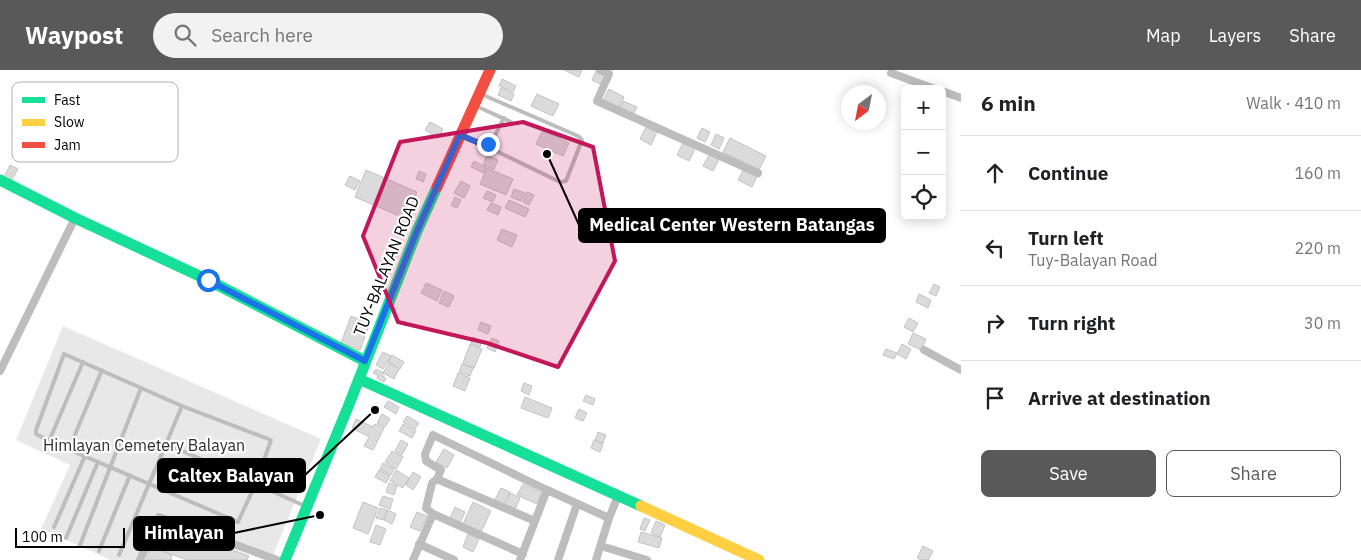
<!DOCTYPE html>
<meta charset="utf-8">
<style>
:root{--surface:#fff;--page:#f2f2f2;--text:#202124;--muted:#757577;--line:#e0e0e0;--accent:#595959}
body{margin:0;font-family:"IBM Plex Sans",sans-serif;background:var(--page);color:var(--text)}
.controls{position:absolute;right:15px;top:15px;display:grid;overflow:hidden;border-radius:8px;box-shadow:0 2px 12px #0003}
.controls button{width:45px;height:45px;display:grid;place-items:center;padding:0;border:0;border-bottom:1px solid var(--line);background:var(--surface);color:var(--text);font:25px sans-serif}
.compass{position:absolute;left:841px;top:15px;width:45px;height:45px;border-radius:50%;background:var(--surface);box-shadow:0 2px 12px #0003;rotate:212deg}
.scale{position:absolute;left:15px;bottom:12px;width:110px;box-sizing:border-box;padding-left:5px;border:2px solid #000;border-top:0;font-size:14px;line-height:18px;white-space:nowrap;color:#000;-webkit-text-stroke:4px #fff;paint-order:stroke}
.stop{position:absolute;width:15px;height:15px;margin:-11px;border:4px solid #1a73e8;border-radius:50%;background:#fff}
.stop.end{background:#1a73e8;border-color:#fff;box-shadow:0 1px 5px #0008}
.list{margin:0;padding:0;list-style:none}
h2{display:flex;justify-content:space-between;align-items:center;height:65px;margin:0;padding:0 20px;font-size:21px}
h2 small{font-size:16px;font-weight:400;color:var(--muted)}
.list li{display:grid;grid-template-columns:32px 1fr auto;gap:15px;align-items:center;box-sizing:border-box;height:75px;padding:0 20px;border-top:1px solid var(--line)}
.list b{display:block;font-size:19px;white-space:nowrap}
.list p{margin:0;font-size:16px;white-space:nowrap;color:var(--muted)}
.list em{font-size:16px;font-style:normal;color:var(--muted)}
.actions{display:flex;gap:10px;padding:15px 20px}
.actions a{flex:1;padding:11px 0;border:1px solid var(--accent);border-radius:8px;text-align:center;font-size:18px;color:var(--accent)}
.actions .main{background:var(--accent);color:#fff}
.icon{flex:none;width:28px;height:28px;fill:none;stroke:currentColor;stroke-width:2;stroke-linecap:round;stroke-linejoin:round}
.map{position:relative;flex:none;width:961px;height:490px;overflow:hidden}
header{display:flex;align-items:center;gap:30px;box-sizing:border-box;height:70px;padding:0 25px;background:var(--accent);color:#fff}
header strong{font-size:24px}
nav{display:flex;gap:28px;margin-inline-start:auto;font-size:18px}
.search{width:350px;height:45px;background:var(--page);display:flex;align-items:center;gap:12px;box-sizing:border-box;padding:0 18px;border-radius:28px;color:var(--muted);font-size:19px}
main{display:flex}
aside{flex:1;background:var(--surface)}
.map>svg:first-child{display:block}
.green{fill:#e8e8e8}
.building{fill:#dbdbdb;stroke:#c3c3c3}
.lines{fill:none;stroke-linecap:round;stroke-linejoin:round}
.lane{stroke:#bdbdbd;stroke-width:4}
.street{stroke:#bdbdbd;stroke-width:8}
.fast{stroke:#16e098;stroke-width:11}
.slow{stroke:#ffcf43;stroke-width:11}
.jam{stroke:#f24e42;stroke-width:11}
.route{stroke:#1a73e8;stroke-width:6}
.marked{fill:#c2185b;fill-opacity:0.2;stroke:#c2185b;stroke-width:4;stroke-linejoin:round}
.labels{text-anchor:middle;dominant-baseline:central;stroke-width:4.5;stroke-linejoin:round;paint-order:stroke}
.street-label{font-size:16px;fill:#000;stroke:#fff}
.park-label{font-size:16px;fill:#2c2c2c;stroke:#fff}
.key{fill:#fff;stroke:#b2b2b2;stroke-width:1}
.key-label{font-size:14px;fill:#000}
.leader{fill:none;stroke:#000;stroke-width:2}
.callout-dot{fill:#000;stroke:#fff;stroke-width:2}
.callout{fill:#000;stroke:#000;stroke-width:2}
.callout-label{font-size:18px;text-anchor:middle;font-weight:bold;fill:#fff}
</style>
<header>
<strong>Waypost</strong>
<div class="search"><svg class="icon" aria-label="search" viewBox="0 0 24 24"><circle cx="10" cy="10" r="6"/><path d="M15 15l6 6"/></svg>Search here</div>
<nav><a>Map</a><a>Layers</a><a>Share</a></nav>
</header>
<main>
<div class="map">
<svg width="961" height="490" viewBox="0 0 961 490">
<rect width="100%" height="100%" fill="#fff"/>
<path class="green" d="M63 256 321 369 271 490 160 450 145 490H111L41 459 70 395 16 370Z"/>
<g class="building">
<path d="M564 0H582L579 7Z"/>
<path d="M596 1 606 6 602 15 592 10Z"/>
<path d="M502 9 516 16 513 22 499 16Z"/>
<path d="M501 18 514 24 511 31 498 25Z"/>
<path d="M609 19 624 27 618 39 603 31Z"/>
<path d="M537 24 559 34 553 46 531 36Z"/>
<path d="M623 31 637 37 633 45 620 38Z"/>
<path d="M430 52 443 59 438 68 425 60Z"/>
<path d="M646 57 657 62 651 75 640 69Z"/>
<path d="M702 58 710 62 705 72 697 68Z"/>
<path d="M543 60 569 73 563 86 536 74Z"/>
<path d="M716 64 724 68 719 79 711 75Z"/>
<path d="M730 68 766 86 759 100 723 82Z"/>
<path d="M684 71 696 77 689 91 677 85Z"/>
<path d="M710 83 720 88 713 101 703 96Z"/>
<path d="M487 85 498 90 494 99 483 95Z"/>
<path d="M474 91 486 97 484 103 471 97Z"/>
<path d="M10 95 18 99 11 111 4 107Z"/>
<path d="M745 97 758 104 752 117 738 110Z"/>
<path d="M487 98 513 109 506 125 480 114Z"/>
<path d="M366 100 417 122 406 149 355 127Z"/>
<path d="M419 101 426 104 423 112 416 109Z"/>
<path d="M350 106 360 111 355 120 345 115Z"/>
<path d="M461 111 470 116 464 128 454 123Z"/>
<path d="M514 119 525 123 521 131 511 127Z"/>
<path d="M487 121 496 125 493 132 483 128Z"/>
<path d="M527 122 534 125 529 135 523 132Z"/>
<path d="M455 127 461 130 457 138 451 135Z"/>
<path d="M509 130 529 139 525 147 505 138Z"/>
<path d="M491 133 501 137 498 145 487 140Z"/>
<path d="M502 159 517 165 512 177 497 170Z"/>
<path d="M426 213 442 220 437 231 421 223Z"/>
<path d="M934 214 940 217 936 226 929 223Z"/>
<path d="M444 221 454 226 449 237 439 233Z"/>
<path d="M919 224 931 230 928 238 916 232Z"/>
<path d="M351 246 370 253 360 280 341 273Z"/>
<path d="M909 248 918 253 913 262 904 257Z"/>
<path d="M481 252 491 256 488 264 478 260Z"/>
<path d="M913 263 926 269 921 280 908 274Z"/>
<path d="M473 267 482 271 480 277 471 273Z"/>
<path d="M492 268 499 271 495 282 487 278Z"/>
<path d="M470 274 482 279 474 298 463 293Z"/>
<path d="M902 274 911 279 906 289 897 284Z"/>
<path d="M886 279 897 283 894 289 883 285Z"/>
<path d="M383 282 391 286 383 299 376 295Z"/>
<path d="M392 285 404 292 400 299 388 292Z"/>
<path d="M389 293 399 299 394 309 383 303Z"/>
<path d="M462 294 473 298 470 306 459 302Z"/>
<path d="M376 299 384 303 382 306 386 308 384 312 377 308 378 305 373 303Z"/>
<path d="M458 303 470 308 465 321 453 316Z"/>
<path d="M524 313 532 316 529 325 521 321Z"/>
<path d="M586 325 595 329 593 335 583 331Z"/>
<path d="M525 327 552 338 548 348 521 338Z"/>
<path d="M388 331 399 337 396 344 384 337Z"/>
<path d="M579 339 587 343 583 351 575 348Z"/>
<path d="M382 344 390 349 385 357 377 353Z"/>
<path d="M407 346 419 353 415 359 403 352Z"/>
<path d="M356 349 373 357 375 354 384 358 373 380 364 376 369 367 352 358Z"/>
<path d="M403 354 416 361 412 368 399 361Z"/>
<path d="M598 362 606 365 603 373 595 370Z"/>
<path d="M401 370 408 374 402 385 395 381Z"/>
<path d="M594 370 603 374 600 382 591 378Z"/>
<path d="M444 379 454 385 447 398 436 392Z"/>
<path d="M392 381 403 387 396 399 385 392Z"/>
<path d="M383 393 394 399 391 405 380 399Z"/>
<path d="M379 400 390 406 386 413 375 407Z"/>
<path d="M396 400 409 408 403 418 390 411Z"/>
<path d="M413 402 421 407 413 420 406 415Z"/>
<path d="M389 413 397 416 394 425 386 422Z"/>
<path d="M523 414 542 423 537 434 517 425Z"/>
<path d="M501 418 510 422 504 436 494 431Z"/>
<path d="M510 423 520 428 515 440 504 435Z"/>
<path d="M383 426 393 429 390 439 379 435Z"/>
<path d="M363 432 378 438 368 464 353 458Z"/>
<path d="M473 432 491 441 481 462 463 454Z"/>
<path d="M455 437 465 442 460 453 450 448Z"/>
<path d="M380 438 387 440 383 450 376 448Z"/>
<path d="M388 440 396 444 392 454 384 450Z"/>
<path d="M417 442 427 446 420 461 410 457Z"/>
<path d="M644 448 650 450 645 461 640 459Z"/>
<path d="M656 451 665 455 660 467 651 463Z"/>
<path d="M161 453 249 486 247 490H187L152 477Z"/>
<path d="M376 455 386 459 380 475 370 472Z"/>
<path d="M641 462 662 468 659 478 638 472Z"/>
<path d="M468 464 479 469 473 482 463 477Z"/>
<path d="M923 476 933 481 928 490H921L917 488Z"/>
<path d="M151 477 172 485 171 490H146Z"/>
</g>
<g class="lines">
<g class="lane">
<path d="M481 24 578 66 582 70 566 111 560 112 484 75"/>
<path d="M476 36 511 52"/>
<path d="M463 66 484 75 491 73 504 48"/>
<path d="M49 371 36 364V360L64 284 182 336 271 370 256 413 238 452 49 371 83 292"/>
<path d="M167 374 305 436"/>
<path d="M69 379 102 300"/>
<path d="M54 457 85 386"/>
<path d="M66 468 98 392"/>
<path d="M80 475 141 318"/>
<path d="M99 481 130 405"/>
<path d="M119 485 182 336"/>
</g>
<g class="street">
<path d="M600 0 609 4 597 31 758 103"/>
<path d="M891 3 935 19"/>
<path d="M942 21 961 28"/>
<path d="M924 280 961 300"/>
<path d="M0 301 75 148"/>
<path d="M437 409 441 400 426 391 425 384 433 365 547 420 609 448"/>
<path d="M419 474 454 490"/>
<path d="M601 476 647 490"/>
<path d="M523 484 433 444 426 438 432 413 437 409 535 451"/>
<path d="M140 490 159 447 277 490"/>
<path d="M413 490 433 444"/>
<path d="M520 490 547 420"/>
<path d="M558 490 577 434"/>
<path d="M596 490 609 448 618 426"/>
</g>
<g class="fast">
<path d="M0 110 75 148 208 210 365 291"/>
<path d="M359 309 641 436"/>
<path d="M285 490 348 337 417 161 437 117"/>
</g>
<path class="slow" d="M641 436 759 490"/>
<path class="jam" d="M437 117 490 0"/>
</g>
<g class="lines">
<path class="route" d="M208 210 365 291 417 161 460 65 484 75 488 74"/>
</g>
<path class="marked" d="M523 52 593 77 615 191 558 297 487 273 398 252 363 166 400 72Z"/>
<g class="labels">
<g class="street-label">
<text transform="translate(386 196) rotate(-68)">TUY-BALAYAN ROAD</text>
</g>
<g class="park-label">
<text x="144" y="375">Himlayan Cemetery Balayan</text>
</g>
</g>
<rect x="12" y="12" width="166" height="80" rx="8" class="key"/>
<rect x="22" y="27" width="23" height="6" fill="#16e098"/>
<rect x="22" y="49" width="23" height="7" fill="#ffcf43"/>
<rect x="22" y="72" width="23" height="6" fill="#f24e42"/>
<g class="key-label">
<text x="54" y="35">Fast</text>
<text x="54" y="57">Slow</text>
<text x="54" y="80">Jam</text>
</g>
<path class="leader" d="M547 84L579 155M375 340L305 405M320 445L234 463"/>
<g class="callout-dot">
<circle cx="547" cy="84" r="5"/>
<circle cx="375" cy="340" r="5"/>
<circle cx="320" cy="445" r="5"/>
</g>
<g class="callout">
<rect x="579" y="139" width="306" height="33" rx="5"/>
<rect x="158" y="389" width="147" height="33" rx="5"/>
<rect x="134" y="447" width="100" height="33" rx="5"/>
</g>
<g class="callout-label">
<text x="732" y="161">Medical Center Western Batangas</text>
<text x="231" y="412">Caltex Balayan</text>
<text x="184" y="469">Himlayan</text>
</g>
</svg>
<div class="controls">
<button>+</button>
<button>−</button>
<button><svg class="icon" aria-label="locate" viewBox="0 0 24 24"><circle cx="12" cy="12" r="6"/><path d="M12 2v4M12 18v4M2 12h4M18 12h4"/></svg></button>
</div>
<svg class="compass" viewBox="-18 -18 36 36"><path d="M0-13l5 13h-10z" fill="#e53935"/><path d="M0 13l5-13h-10z" fill="#757577"/></svg>
<div class="scale">100 m</div>
<div class="stop" style="left:208px;top:210px"></div>
<div class="stop end" style="left:488px;top:74px"></div>
</div>
<aside>
<h2>6 min<small>Walk · 410 m</small></h2>
<ul class="list">
<li><svg class="icon" aria-label="ahead" viewBox="0 0 24 24"><path d="M12 20V5M6 11l6-6 6 6"/></svg><div><b>Continue</b></div><em>160 m</em></li>
<li><svg class="icon" aria-label="left" viewBox="0 0 24 24"><path d="M17 20v-9H6M10 6l-5 5 5 5"/></svg><div><b>Turn left</b><p>Tuy-Balayan Road</p></div><em>220 m</em></li>
<li><svg class="icon" aria-label="right" viewBox="0 0 24 24"><path d="M7 20v-9h11M14 6l5 5-5 5"/></svg><div><b>Turn right</b></div><em>30 m</em></li>
<li><svg class="icon" aria-label="arrive" viewBox="0 0 24 24"><path d="M6 21V4h12l-3 4 3 4H6"/></svg><div><b>Arrive at destination</b></div></li>
</ul>
<div class="actions"><a class="main">Save</a><a>Share</a></div>
</aside>
</main>
